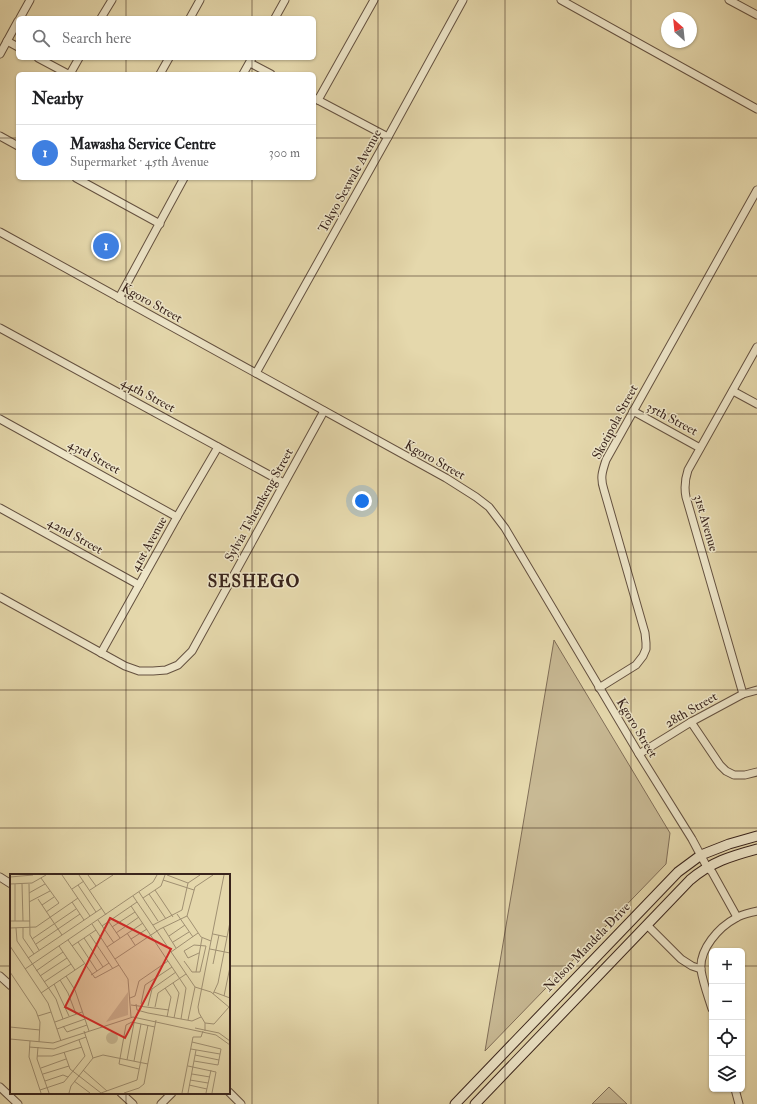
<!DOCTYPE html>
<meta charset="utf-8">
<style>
:root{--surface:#fff;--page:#f6f6f6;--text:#202124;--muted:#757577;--line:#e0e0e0;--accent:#b45309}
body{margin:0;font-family:"IM FELL Double Pica",serif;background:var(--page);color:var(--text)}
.controls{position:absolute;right:12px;bottom:12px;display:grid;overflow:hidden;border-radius:6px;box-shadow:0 1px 3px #0004}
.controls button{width:36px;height:36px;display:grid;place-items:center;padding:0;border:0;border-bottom:1px solid var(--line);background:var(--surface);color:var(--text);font:20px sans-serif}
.compass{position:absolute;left:661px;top:12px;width:36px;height:36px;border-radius:50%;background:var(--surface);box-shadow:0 1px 3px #0004;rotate:333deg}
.you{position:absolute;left:362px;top:501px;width:14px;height:14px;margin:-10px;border:3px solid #fff;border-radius:50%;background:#1a73e8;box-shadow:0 0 0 6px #1a73e833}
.badge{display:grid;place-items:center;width:26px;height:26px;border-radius:50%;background:var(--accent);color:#fff;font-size:13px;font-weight:700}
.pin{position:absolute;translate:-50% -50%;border:2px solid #fff;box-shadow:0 1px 4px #0006}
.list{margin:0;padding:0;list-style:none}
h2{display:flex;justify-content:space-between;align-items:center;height:52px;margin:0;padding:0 16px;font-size:17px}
h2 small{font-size:13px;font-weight:400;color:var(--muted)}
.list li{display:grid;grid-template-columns:26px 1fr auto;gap:12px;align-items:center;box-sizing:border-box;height:56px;padding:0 16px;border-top:1px solid var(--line)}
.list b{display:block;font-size:15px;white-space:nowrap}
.list p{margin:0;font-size:13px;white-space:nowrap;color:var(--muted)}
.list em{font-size:13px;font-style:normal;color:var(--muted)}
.icon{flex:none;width:22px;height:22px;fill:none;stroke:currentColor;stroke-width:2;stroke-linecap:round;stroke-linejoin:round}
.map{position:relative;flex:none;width:757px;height:1104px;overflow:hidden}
.search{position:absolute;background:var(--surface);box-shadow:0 1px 3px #0004;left:16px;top:16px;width:300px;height:44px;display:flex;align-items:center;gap:10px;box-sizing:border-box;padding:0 14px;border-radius:6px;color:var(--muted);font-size:15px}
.panel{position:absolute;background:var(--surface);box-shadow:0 1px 3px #0004;left:16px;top:72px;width:300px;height:108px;border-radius:6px}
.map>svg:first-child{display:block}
.green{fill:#c8b994;stroke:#806e58}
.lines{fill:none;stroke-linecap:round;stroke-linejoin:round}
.street-casing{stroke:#645140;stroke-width:9}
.secondary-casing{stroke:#39241c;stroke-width:11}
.street{stroke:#eee6c9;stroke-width:7}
.secondary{stroke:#eee6c9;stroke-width:9}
.grid{fill:none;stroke:#39241c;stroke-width:1;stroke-opacity:0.55}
.labels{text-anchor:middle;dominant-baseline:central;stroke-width:3;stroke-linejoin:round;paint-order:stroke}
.street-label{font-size:13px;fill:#39241c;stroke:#eee6c9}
.district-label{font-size:17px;font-weight:bold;letter-spacing:1px;fill:#39241c;stroke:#eee6c9}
.inset-road{fill:none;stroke:#a09072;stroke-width:1}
.view{fill:#d62828;fill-opacity:0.15;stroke:#d62828;stroke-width:2}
.inset-edge{fill:none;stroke:#39241c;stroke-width:2}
</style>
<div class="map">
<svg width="757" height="1104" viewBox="0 0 757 1104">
<rect width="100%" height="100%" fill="#e5d8ac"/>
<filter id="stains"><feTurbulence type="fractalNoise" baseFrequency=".005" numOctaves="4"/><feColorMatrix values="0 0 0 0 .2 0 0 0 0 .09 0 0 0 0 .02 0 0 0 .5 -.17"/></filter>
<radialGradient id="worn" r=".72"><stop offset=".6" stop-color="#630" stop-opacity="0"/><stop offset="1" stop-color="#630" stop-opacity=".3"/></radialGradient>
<g class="green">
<path d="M554 640 670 833 666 864 485 1051Z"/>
<path d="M609 1087 627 1104H592Z"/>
</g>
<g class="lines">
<defs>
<g id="street">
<path d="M561 0 757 109"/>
<path d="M729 0 757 15"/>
<path d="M20 18 30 0"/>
<path d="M101 18 112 0"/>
<path d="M190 18 200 0"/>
<path d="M275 18 285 0"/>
<path d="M7 41 18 47"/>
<path d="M0 54 18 21"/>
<path d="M38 58 68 74"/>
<path d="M250 63 271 74"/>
<path d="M70 74 79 58"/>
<path d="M160 74 169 58"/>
<path d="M243 74 252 58"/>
<path d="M314 98 388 137"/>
<path d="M318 100 374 0"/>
<path d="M0 136 18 146"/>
<path d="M76 178 160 224"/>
<path d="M0 232 446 478 476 497 489 507 505 528 639 754 692 839 707 867 712 872 737 917"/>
<path d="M119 298 184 178"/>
<path d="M0 328 284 483"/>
<path d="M256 373 388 137 463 0"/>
<path d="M733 391 757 404"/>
<path d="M633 411 700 448"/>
<path d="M0 419 177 517"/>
<path d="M0 508 139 585"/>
<path d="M0 597 125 666 139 671H153L166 670 178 665 192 651 324 411"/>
<path d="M101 653 177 517 218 447"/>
<path d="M599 688 636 665 643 656 646 649V643L645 633 604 490C600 478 602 472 606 460L757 190"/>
<path d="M743 694 686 497C684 487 685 479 688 470L757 347"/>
<path d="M691 722 720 765 726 771 734 775H745L757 772"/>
<path d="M639 754 691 722 743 694 757 690"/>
<path d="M0 877 11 884"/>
<path d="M647 925 681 959 692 966 701 969"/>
<path d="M0 976 11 986"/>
<path d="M712 1009C708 996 703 983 701 970 699 949 719 927 736 918 742 914 750 913 757 911"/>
<path d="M0 1087 18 1104"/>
<path d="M735 1089 739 1104"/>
<path d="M229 1092 241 1104"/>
<path d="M121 1093 133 1104"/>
<path d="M161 1104 172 1093"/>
</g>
<g id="secondary">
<path d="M455 1104 678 872 701 855 729 844 757 836"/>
<path d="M475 1104 690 880C711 862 731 856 757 849"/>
</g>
</defs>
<use href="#street" class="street-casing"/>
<use href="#secondary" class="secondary-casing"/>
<use href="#street" class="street"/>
<use href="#secondary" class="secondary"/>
</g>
<path class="grid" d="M126 0V18M252 0V18M378 0V1104M505 0V1104M631 0V1104M126 58V74M252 58V74M0 138H18M314 138H757M126 178V875M252 178V1104M0 276H757M0 414H757M0 552H757M0 690H757M0 828H757M0 966H11M229 966H712M742 966H757M126 1093V1104"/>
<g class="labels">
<g class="street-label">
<text transform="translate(350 181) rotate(-61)">Tokyo Sexwale Avenue</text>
<text transform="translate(152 303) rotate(29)">Kgoro Street</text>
<text transform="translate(148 395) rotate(28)">44th Street</text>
<text transform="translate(672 419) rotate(28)">35th Street</text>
<text transform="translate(615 422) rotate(-62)">Skotipola Street</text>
<text transform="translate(94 457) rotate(29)">43rd Street</text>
<text transform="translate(435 460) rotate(29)">Kgoro Street</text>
<text transform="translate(259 505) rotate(-61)">Sylvia Tshemkeng Street</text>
<text transform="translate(706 523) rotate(74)">31st Avenue</text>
<text transform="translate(75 536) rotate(29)">42nd Street</text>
<text transform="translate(149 544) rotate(-61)">41st Avenue</text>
<text transform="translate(691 710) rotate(-30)">28th Street</text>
<text transform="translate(637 728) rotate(59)">Kgoro Street</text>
<text transform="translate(587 947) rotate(-46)">Nelson Mandela Drive</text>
</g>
<g class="district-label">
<text x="254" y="581">SESHEGO</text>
</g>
</g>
<g transform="translate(10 874)">
<rect width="220" height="220" fill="#e5d8ac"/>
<path d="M118 118V141L96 148ZM96 164a6 6 0 1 1 12 0a6 6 0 1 1-12 0Z" fill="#c8b994"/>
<path class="inset-road" d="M52 1 80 42M69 1 96 41M78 1 86 12M157 1 178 9M0 3 23 1M31 4 49 29 36 38M153 6 184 16M0 10 22 9 36 1M5 10V47M12 10 13 47M19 10 20 61 29 76M68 11 86 38M62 15 74 7M80 16 103 1M145 16 163 43M129 18 148 47M19 19 35 10M139 20 156 45M123 22 185 113 201 118 220 134M133 24 151 12 155 1M28 25 52 61M19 28 40 17M62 28 74 46M32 31 44 23M121 32 176 114 171 145M167 40 183 63M177 42 191 63 201 67M88 46 104 69M0 47H20M99 48 110 64M82 50 118 105 121 143M143 51 172 36 178 9 190 1M92 52 127 28M102 53 125 38M153 53 166 74M0 54 26 53 68 24M6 54 7 67 46 125 53 145M13 54V64L24 80M106 59 129 43M117 59 125 71M203 60 217 63M80 61 103 95M159 62 175 51M74 64 93 93M22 65 66 35M121 65 137 55M58 66 85 104 109 91M68 68 87 97M163 68 179 58M26 70 70 40M0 72 38 129 51 167M49 72 65 96M62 72 86 56M97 73 133 49M200 75 220 79M161 78 188 59M18 84 92 34M178 84 189 79M105 85 150 55 177 42 185 13 203 1M174 87 182 98H190L196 72 184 71 174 77 178 84M203 90 209 61M15 95 143 8 147 1M26 97 53 78M0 98 26 137 30 148 29 168M186 98 192 64M81 101 99 89M30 102 57 84M56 102 65 116 79 157M50 106 58 119 66 140M34 108 61 90M163 109 169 119 164 144M44 110 59 142M155 114 161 123 157 143M204 118 220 124M31 119 74 90M203 120 208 109 220 48M214 122 220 93M120 124 125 122 129 107 158 87M126 130 127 136 138 139 182 147 191 143M131 130 135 111 162 93M121 131 159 136M138 132 142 115 166 98M145 133 148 119 176 100M28 142 41 138M178 146 185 113M45 148 72 138M195 149 204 150 219 133M53 152 57 158 77 151M0 153 30 156M185 154 209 159 220 167M47 155 75 145M74 157 83 184M195 157V149L189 139 188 133 214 1M0 165 43 169 123 143 206 161 220 171M20 167 19 183 31 219M182 168 211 175 208 191 184 187M19 173 44 175 76 163M28 173 27 185 39 219M181 175 210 180M54 178 60 195 91 219M185 181 209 186M27 182H42L72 173M83 184 93 181 138 190M117 186 124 149M124 187 131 150M178 192 206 198 202 219M31 194 56 185M129 195 109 190 116 151 122 148 145 153M73 196 97 217M33 200 59 192M182 200 200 203M180 206 198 209M35 207 53 201 58 203M64 207 80 219M179 211 197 215M30 216 54 208 63 197 75 182 69 166M59 219 61 212 83 184M91 219 127 206 138 151M114 219 129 214 134 210 146 146M172 219 183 163H191L193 157M178 219 186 176M196 219 201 196"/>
<path class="view" d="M100 44 161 75 115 164 55 133Z"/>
<rect width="220" height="220" class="inset-edge"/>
</g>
<rect width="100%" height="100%" filter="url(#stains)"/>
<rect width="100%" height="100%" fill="url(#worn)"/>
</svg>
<div class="controls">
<button>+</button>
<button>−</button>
<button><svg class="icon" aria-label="locate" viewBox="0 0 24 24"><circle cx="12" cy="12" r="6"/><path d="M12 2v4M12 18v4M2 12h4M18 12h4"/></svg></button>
<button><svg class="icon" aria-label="layers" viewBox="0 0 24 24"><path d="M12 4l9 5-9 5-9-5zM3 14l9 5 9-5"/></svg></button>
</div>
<svg class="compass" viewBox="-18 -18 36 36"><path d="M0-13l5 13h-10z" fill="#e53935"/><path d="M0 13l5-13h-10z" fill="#757577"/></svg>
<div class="you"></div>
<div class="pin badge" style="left:106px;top:246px;background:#3f7fe0">1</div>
<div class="search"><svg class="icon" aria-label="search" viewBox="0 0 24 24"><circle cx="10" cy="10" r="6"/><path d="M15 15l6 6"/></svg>Search here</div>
<section class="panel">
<h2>Nearby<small></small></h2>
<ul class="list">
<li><span class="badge" style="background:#3f7fe0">1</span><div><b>Mawasha Service Centre</b><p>Supermarket · 45th Avenue</p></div><em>300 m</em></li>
</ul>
</section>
</div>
